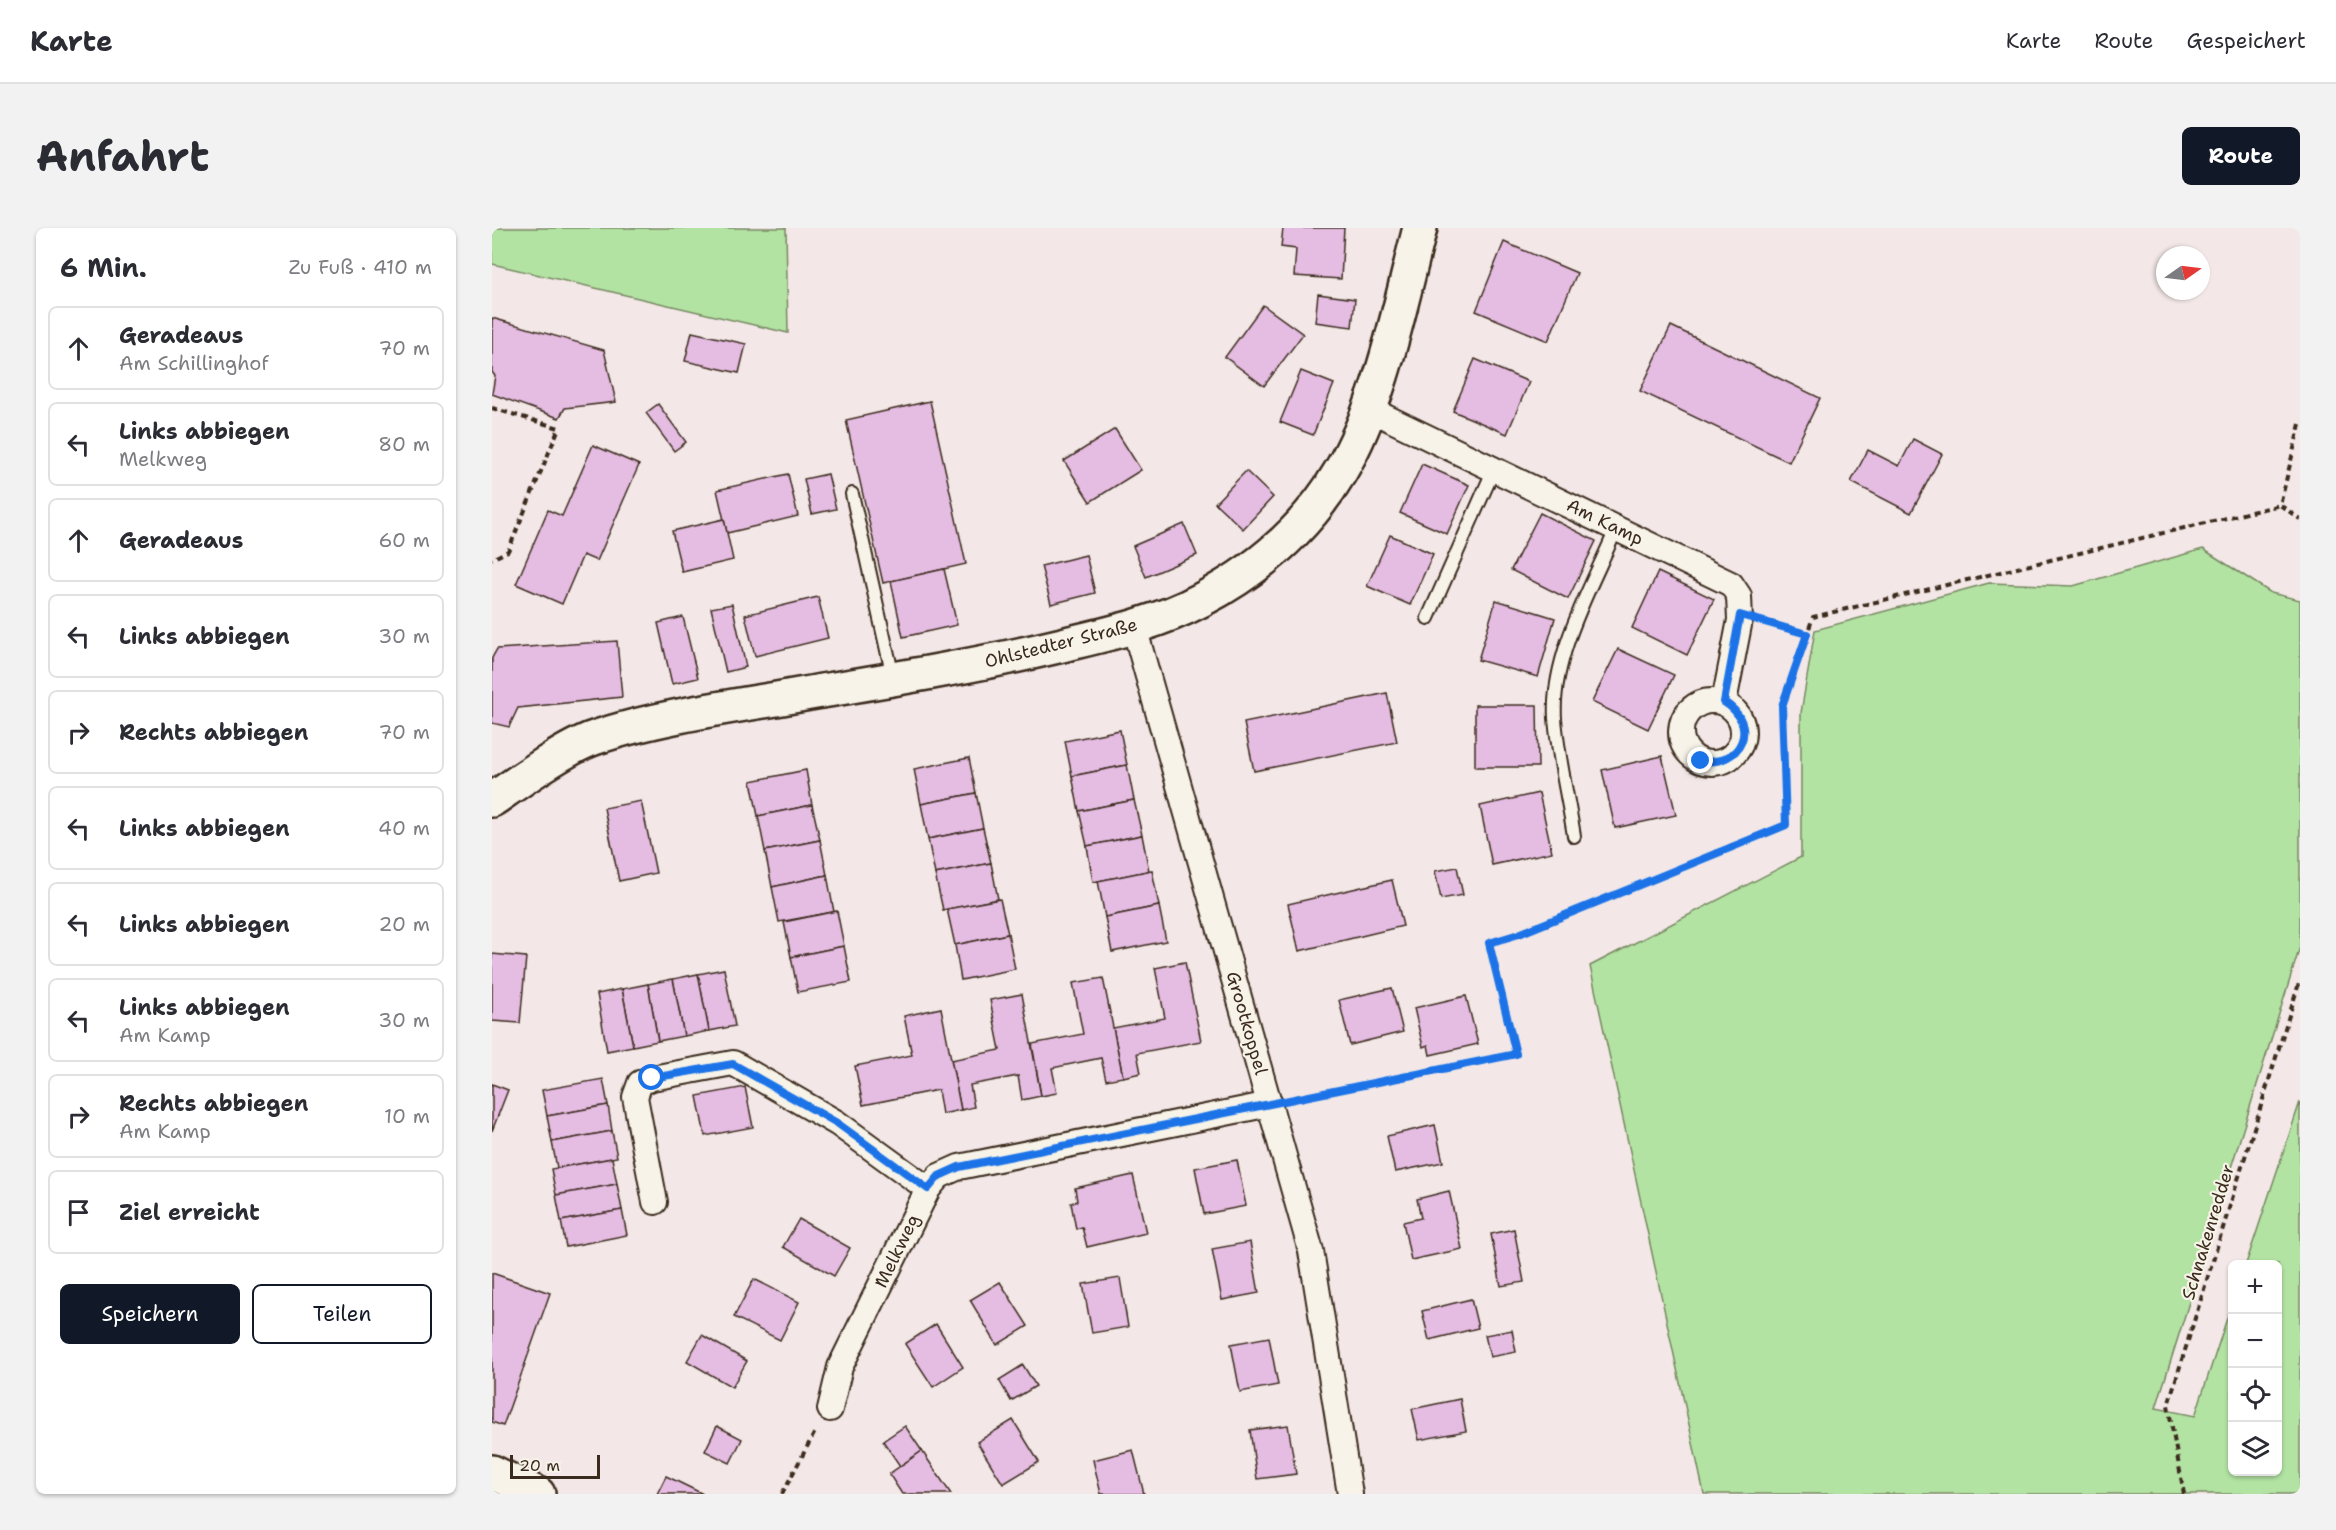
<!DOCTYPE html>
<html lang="de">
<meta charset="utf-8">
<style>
:root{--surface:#fff;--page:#f2f2f3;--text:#2b2b33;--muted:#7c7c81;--line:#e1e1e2;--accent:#111827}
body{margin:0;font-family:"Shantell Sans",sans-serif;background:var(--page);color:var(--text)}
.controls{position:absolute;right:18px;bottom:18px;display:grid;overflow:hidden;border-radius:9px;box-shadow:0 2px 4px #0004}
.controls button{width:54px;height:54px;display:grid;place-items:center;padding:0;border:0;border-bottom:2px solid var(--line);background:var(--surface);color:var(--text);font:30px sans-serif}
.compass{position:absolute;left:1664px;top:18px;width:54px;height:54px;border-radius:50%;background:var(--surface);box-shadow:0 2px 4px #0004;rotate:76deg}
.scale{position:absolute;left:18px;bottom:15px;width:90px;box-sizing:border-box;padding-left:6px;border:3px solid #3b2a1e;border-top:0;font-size:16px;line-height:21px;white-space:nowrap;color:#3b2a1e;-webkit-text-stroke:4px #f7f3e8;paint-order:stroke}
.stop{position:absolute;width:18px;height:18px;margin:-14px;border:4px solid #1a73e8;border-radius:50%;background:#fff}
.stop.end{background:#1a73e8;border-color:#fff;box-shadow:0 2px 6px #0008}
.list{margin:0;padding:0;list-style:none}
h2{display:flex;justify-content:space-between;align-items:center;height:78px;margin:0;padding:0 24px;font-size:26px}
h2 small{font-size:20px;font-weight:400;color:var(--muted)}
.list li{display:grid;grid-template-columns:39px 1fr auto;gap:18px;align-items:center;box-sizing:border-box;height:84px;margin:0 12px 12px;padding:0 12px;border:2px solid var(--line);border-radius:9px}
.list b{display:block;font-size:22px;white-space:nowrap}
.list p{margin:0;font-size:20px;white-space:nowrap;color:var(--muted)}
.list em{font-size:20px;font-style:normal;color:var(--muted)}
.actions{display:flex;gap:12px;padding:18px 24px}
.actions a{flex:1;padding:14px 0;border:2px solid var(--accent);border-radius:9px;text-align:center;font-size:21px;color:var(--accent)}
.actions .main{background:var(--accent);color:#fff}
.icon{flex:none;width:33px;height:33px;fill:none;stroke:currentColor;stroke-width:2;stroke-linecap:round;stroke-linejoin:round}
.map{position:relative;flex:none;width:1808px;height:1266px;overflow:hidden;border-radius:9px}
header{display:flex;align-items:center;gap:36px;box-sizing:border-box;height:84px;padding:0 30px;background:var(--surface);border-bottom:2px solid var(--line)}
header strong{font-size:28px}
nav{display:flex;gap:33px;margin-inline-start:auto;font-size:21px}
.intro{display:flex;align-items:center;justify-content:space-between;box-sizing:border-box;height:144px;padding:0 36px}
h1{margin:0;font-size:42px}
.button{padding:15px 27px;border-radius:9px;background:var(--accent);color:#fff;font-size:21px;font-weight:700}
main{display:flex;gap:36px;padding:0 36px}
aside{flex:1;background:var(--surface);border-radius:9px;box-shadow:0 2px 4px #0004}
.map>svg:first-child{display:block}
.green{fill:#b2e3a3;stroke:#768660;stroke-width:1.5}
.building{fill:#e5bce2;stroke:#3b2a1e;stroke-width:1.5}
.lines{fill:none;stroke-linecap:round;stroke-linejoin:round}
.lane-casing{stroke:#3b2a1e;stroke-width:16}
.street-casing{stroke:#3b2a1e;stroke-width:28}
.secondary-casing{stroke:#3b2a1e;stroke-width:38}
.primary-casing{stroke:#3b2a1e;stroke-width:38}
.path{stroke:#3b2a1e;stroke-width:4;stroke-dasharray:6 4.5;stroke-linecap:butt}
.lane{stroke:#f7f3e8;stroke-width:12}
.street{stroke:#f7f3e8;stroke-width:24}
.secondary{stroke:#f7f3e8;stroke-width:33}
.primary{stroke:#f7f3e8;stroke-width:33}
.route{stroke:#1a73e8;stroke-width:8}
.labels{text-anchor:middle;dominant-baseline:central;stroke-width:4.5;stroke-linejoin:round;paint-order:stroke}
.street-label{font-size:18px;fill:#3b2a1e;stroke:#f7f3e8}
</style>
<header>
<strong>Karte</strong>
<nav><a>Karte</a><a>Route</a><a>Gespeichert</a></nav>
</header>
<div class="intro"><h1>Anfahrt</h1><a class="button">Route</a></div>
<main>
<aside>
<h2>6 Min.<small>Zu Fuß · 410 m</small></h2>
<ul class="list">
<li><svg class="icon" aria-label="ahead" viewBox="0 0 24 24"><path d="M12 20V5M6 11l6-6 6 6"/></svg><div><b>Geradeaus</b><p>Am Schillinghof</p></div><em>70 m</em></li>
<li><svg class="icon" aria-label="left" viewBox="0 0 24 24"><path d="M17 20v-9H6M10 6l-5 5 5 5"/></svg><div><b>Links abbiegen</b><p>Melkweg</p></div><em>80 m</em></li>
<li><svg class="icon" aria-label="ahead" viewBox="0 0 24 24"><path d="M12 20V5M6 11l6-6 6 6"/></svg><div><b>Geradeaus</b></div><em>60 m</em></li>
<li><svg class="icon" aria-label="left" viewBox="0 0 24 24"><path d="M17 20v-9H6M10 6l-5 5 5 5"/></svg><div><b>Links abbiegen</b></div><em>30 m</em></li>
<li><svg class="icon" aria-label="right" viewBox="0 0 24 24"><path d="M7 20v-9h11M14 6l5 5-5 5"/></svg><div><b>Rechts abbiegen</b></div><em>70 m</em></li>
<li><svg class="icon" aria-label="left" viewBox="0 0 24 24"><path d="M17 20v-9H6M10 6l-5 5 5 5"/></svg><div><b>Links abbiegen</b></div><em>40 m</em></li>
<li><svg class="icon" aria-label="left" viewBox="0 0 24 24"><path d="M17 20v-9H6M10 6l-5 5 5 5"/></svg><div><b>Links abbiegen</b></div><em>20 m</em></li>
<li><svg class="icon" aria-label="left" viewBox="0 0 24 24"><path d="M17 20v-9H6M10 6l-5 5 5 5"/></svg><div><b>Links abbiegen</b><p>Am Kamp</p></div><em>30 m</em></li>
<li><svg class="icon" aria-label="right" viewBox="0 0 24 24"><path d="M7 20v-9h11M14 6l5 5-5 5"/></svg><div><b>Rechts abbiegen</b><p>Am Kamp</p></div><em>10 m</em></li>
<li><svg class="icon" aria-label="arrive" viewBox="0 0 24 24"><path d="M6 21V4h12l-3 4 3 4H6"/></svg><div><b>Ziel erreicht</b></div></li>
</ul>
<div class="actions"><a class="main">Speichern</a><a>Teilen</a></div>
</aside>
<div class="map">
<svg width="1808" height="1266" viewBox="0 0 1808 1266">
<rect width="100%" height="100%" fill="#f3e8e7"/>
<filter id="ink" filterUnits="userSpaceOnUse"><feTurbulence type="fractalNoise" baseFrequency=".0167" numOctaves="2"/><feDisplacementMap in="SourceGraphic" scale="12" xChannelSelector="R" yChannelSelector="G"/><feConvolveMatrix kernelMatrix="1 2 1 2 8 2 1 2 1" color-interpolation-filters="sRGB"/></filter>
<g filter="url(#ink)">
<g class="green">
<path d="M0 0H294L296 105 0 36Z"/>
<path d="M1711 321 1779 365 1808 372V719L1664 1180 1703 1188 1740 1075V1244H1786V1036H1754L1808 874V1266H1212L1098 738 1309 629V485L1323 402 1497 355 1581 358Z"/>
</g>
<g class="building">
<path d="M791 0H852L849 51 802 48 804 21 789 19Z"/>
<path d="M1012 14 1085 45 1056 113 984 83Z"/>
<path d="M826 66 863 71 860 99 823 94Z"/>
<path d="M771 77 811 106 772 158 733 129Z"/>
<path d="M0 90 112 122 124 174 73 180 67 190 0 166 3 148 0 144Z"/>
<path d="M1179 98 1328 170 1297 234 1148 163Z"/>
<path d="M200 104 254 116 247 145 193 133Z"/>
<path d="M983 131 1037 154 1015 206 961 183Z"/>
<path d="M809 143 842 156 821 207 788 194Z"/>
<path d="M438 173 474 336 391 355 354 192Z"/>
<path d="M166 176 194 214 182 223 154 185Z"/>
<path d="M623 201 649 242 598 274 572 233Z"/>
<path d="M1421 211 1450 226 1419 285 1359 254 1376 222 1407 238Z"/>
<path d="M101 217 147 237 105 333 91 327 70 376 24 356 56 282 70 288Z"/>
<path d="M930 236 977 257 955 306 908 285Z"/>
<path d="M754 243 781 269 751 301 723 275Z"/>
<path d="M296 246 306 288 235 305 225 262Z"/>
<path d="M336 246 344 281 320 286 312 251Z"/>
<path d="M1048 285 1104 313 1076 371 1019 342Z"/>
<path d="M232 291 241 332 190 344 180 303Z"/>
<path d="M692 296 705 327 654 349 641 318Z"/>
<path d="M898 307 941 326 918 377 875 358Z"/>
<path d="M594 327 603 365 559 376 549 338Z"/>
<path d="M452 341 465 397 411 409 399 353Z"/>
<path d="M1166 344 1222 371 1195 427 1140 400Z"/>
<path d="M326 369 336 410 263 428 253 387Z"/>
<path d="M1004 372 1063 390 1046 449 986 432Z"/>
<path d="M240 376 254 439 234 444 219 380Z"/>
<path d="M191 389 206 450 180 456 166 395Z"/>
<path d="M125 413 130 469 26 480 17 499 0 495V430L5 421Z"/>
<path d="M1126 421 1182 447 1156 501 1100 474Z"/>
<path d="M895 465 905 514 762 543 752 495Z"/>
<path d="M983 477H1045L1046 539H983Z"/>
<path d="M628 502 635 537 580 548 573 513Z"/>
<path d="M1170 528 1184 587 1123 600 1110 542Z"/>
<path d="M477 530 484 565 429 576 422 541Z"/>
<path d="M635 537 642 572 587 583 580 548Z"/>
<path d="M314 542 320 577 266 588 259 553Z"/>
<path d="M484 565 491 600 436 611 429 576Z"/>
<path d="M1047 565 1060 624 1000 637 988 578Z"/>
<path d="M642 572 650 607 595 618 587 583Z"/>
<path d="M149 573 164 645 127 653 112 580Z"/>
<path d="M320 577 328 612 273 623 266 588Z"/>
<path d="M491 600 499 635 443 646 436 611Z"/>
<path d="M650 607 657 643 601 654 595 618Z"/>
<path d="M328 612 335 647 280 659 273 623Z"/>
<path d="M499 635 506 671 451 682 443 646Z"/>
<path d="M965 639 971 667 949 671 943 643Z"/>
<path d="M660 642 667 678 613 689 606 653Z"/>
<path d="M335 647 342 684 287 694 280 659Z"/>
<path d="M900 652 911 698 807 723 796 676Z"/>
<path d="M508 671 516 706 463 717 455 681Z"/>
<path d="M667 678 674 713 620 724 613 689Z"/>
<path d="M345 683 352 718 299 729 292 694Z"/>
<path d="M516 706 523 741 469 752 463 717Z"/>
<path d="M352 718 359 754 306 764 299 729Z"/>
<path d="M0 726 34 729 28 795 0 793Z"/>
<path d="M693 734 709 813 645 825 649 845 631 849 621 800 673 790 663 740Z"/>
<path d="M232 741 243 798 217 803 206 746Z"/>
<path d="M206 746 217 803 192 808 181 751Z"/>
<path d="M611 750 631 849 614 852 609 830 560 840 565 865 549 868 540 816 591 806 581 755Z"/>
<path d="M181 751 192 808 166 813 156 756Z"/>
<path d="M156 756 166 813 141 818 130 761Z"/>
<path d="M900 760 911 804 858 817 847 772Z"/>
<path d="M130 761 141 818 115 823 105 766Z"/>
<path d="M530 766 549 868 530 872 526 848 478 857 482 879 469 882 459 832 508 822 498 772Z"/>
<path d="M974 768 986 816 938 827 936 817 931 819 922 780Z"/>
<path d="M449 780 469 882 450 886 446 862 371 877 363 838 420 827 412 788Z"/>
<path d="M111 851 116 877 55 888 50 862Z"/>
<path d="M0 856 16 862 0 903Z"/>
<path d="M253 859 261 899 213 908 205 868Z"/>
<path d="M116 877 120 903 60 914 55 888Z"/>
<path d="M943 897 951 934 903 944 895 908Z"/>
<path d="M120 903 125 929 65 940 60 914Z"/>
<path d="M120 930 125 956 64 967 59 941Z"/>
<path d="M745 932 754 978 712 986 703 940Z"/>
<path d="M641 947 654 1005 595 1019 590 999 584 1001 579 975 585 973 583 960Z"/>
<path d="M125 956 130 982 69 993 64 967Z"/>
<path d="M957 963 970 1021 919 1032 911 994 929 990 925 971Z"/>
<path d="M130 982 135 1007 74 1019 69 993Z"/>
<path d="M307 991 358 1020 342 1048 291 1019Z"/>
<path d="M1022 1001 1032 1054 1009 1058 999 1006Z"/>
<path d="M758 1014 767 1065 730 1072 720 1021Z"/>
<path d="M0 1045 58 1065 11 1198 0 1194Z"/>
<path d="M628 1050 636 1099 600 1105 591 1056Z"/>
<path d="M262 1051 307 1074 288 1112 242 1089Z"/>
<path d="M508 1054 536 1098 505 1117 478 1072Z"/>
<path d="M979 1071 986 1100 937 1112 930 1083Z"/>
<path d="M444 1096 471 1139 441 1159 413 1116Z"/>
<path d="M1020 1102 1024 1124 998 1129 993 1107Z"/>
<path d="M210 1107 255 1133 240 1159 195 1133Z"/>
<path d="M777 1109 786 1157 748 1164 739 1116Z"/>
<path d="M531 1137 544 1158 519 1173 507 1152Z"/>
<path d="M968 1171 974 1203 927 1212 920 1181Z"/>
<path d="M521 1192 547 1234 511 1256 485 1214Z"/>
<path d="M796 1197 804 1246 765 1251 758 1202Z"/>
<path d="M225 1198 250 1211 238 1235 213 1223Z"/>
<path d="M413 1198 430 1223 408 1238 391 1213Z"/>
<path d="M641 1222 652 1266H609L601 1232Z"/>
<path d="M430 1223 459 1266H410L397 1246Z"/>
<path d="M174 1248 211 1266H165Z"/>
</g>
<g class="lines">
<defs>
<g id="lane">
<path d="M360 266 401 449"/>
<path d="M936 390 1002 241"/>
<path d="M1082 608C1076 569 1066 529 1063 490 1059 427 1101 356 1125 299"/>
</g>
<g id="street">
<path d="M877 181 1239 356 1247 368 1248 392 1232 474"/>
<path d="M642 399 819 1023 858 1266"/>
<circle cx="1220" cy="504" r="31"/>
<path d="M163 974 143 869 148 855 160 850 241 835 345 895 436 961"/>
<path d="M338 1181 348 1139 436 961 447 948 467 939 778 876"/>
</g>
<path id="secondary" d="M0 572C26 554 73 520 102 510 155 492 222 481 278 472 374 455 471 441 566 418 615 406 664 396 709 372 766 342 815 300 848 244 889 176 908 77 928 0"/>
<path id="primary" d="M0 1244 46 1266"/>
</defs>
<use href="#lane" class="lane-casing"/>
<use href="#street" class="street-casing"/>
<use href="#secondary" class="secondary-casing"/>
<use href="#primary" class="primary-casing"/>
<g class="path">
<path d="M0 180 67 200 16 323 0 331"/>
<path d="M1808 196 1788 277 1808 291"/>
<path d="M1275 394 1315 406"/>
<path d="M803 871 1024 826 997 715 1027 706 1294 597 1290 479 1321 389 1788 277"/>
<path d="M290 1266 324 1202"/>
<path d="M1692 1266 1676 1177 1808 752"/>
</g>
<use href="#lane" class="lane"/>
<use href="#street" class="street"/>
<use href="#secondary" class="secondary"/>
<use href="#primary" class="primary"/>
</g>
</g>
<g class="lines" filter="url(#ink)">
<path class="route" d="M160 850 241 836 345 895 436 961 447 948 467 939 1024 826 997 715 1027 706 1294 597 1290 478 1315 406 1248 387 1232 474C1268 496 1250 539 1209 533"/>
</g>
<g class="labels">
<g class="street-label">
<text transform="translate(1113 294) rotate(26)">Am Kamp</text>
<text transform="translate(569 415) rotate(-14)">Ohlstedter Straße</text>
<text transform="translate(755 795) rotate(74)">Grootkoppel</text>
<text transform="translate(1716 1004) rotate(-73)">Schnakenredder</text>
<text transform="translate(405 1023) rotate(-64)">Melkweg</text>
</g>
</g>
</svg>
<div class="controls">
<button>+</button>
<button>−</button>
<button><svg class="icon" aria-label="locate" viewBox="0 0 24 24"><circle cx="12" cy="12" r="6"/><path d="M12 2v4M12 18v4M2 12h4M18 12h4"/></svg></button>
<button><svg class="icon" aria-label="layers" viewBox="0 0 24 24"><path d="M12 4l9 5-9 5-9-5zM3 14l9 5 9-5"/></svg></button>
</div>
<svg class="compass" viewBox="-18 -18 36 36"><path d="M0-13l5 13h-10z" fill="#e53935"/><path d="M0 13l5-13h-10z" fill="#7c7c81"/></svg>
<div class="scale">20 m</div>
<div class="stop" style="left:160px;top:850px"></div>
<div class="stop end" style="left:1209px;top:533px"></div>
</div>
</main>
